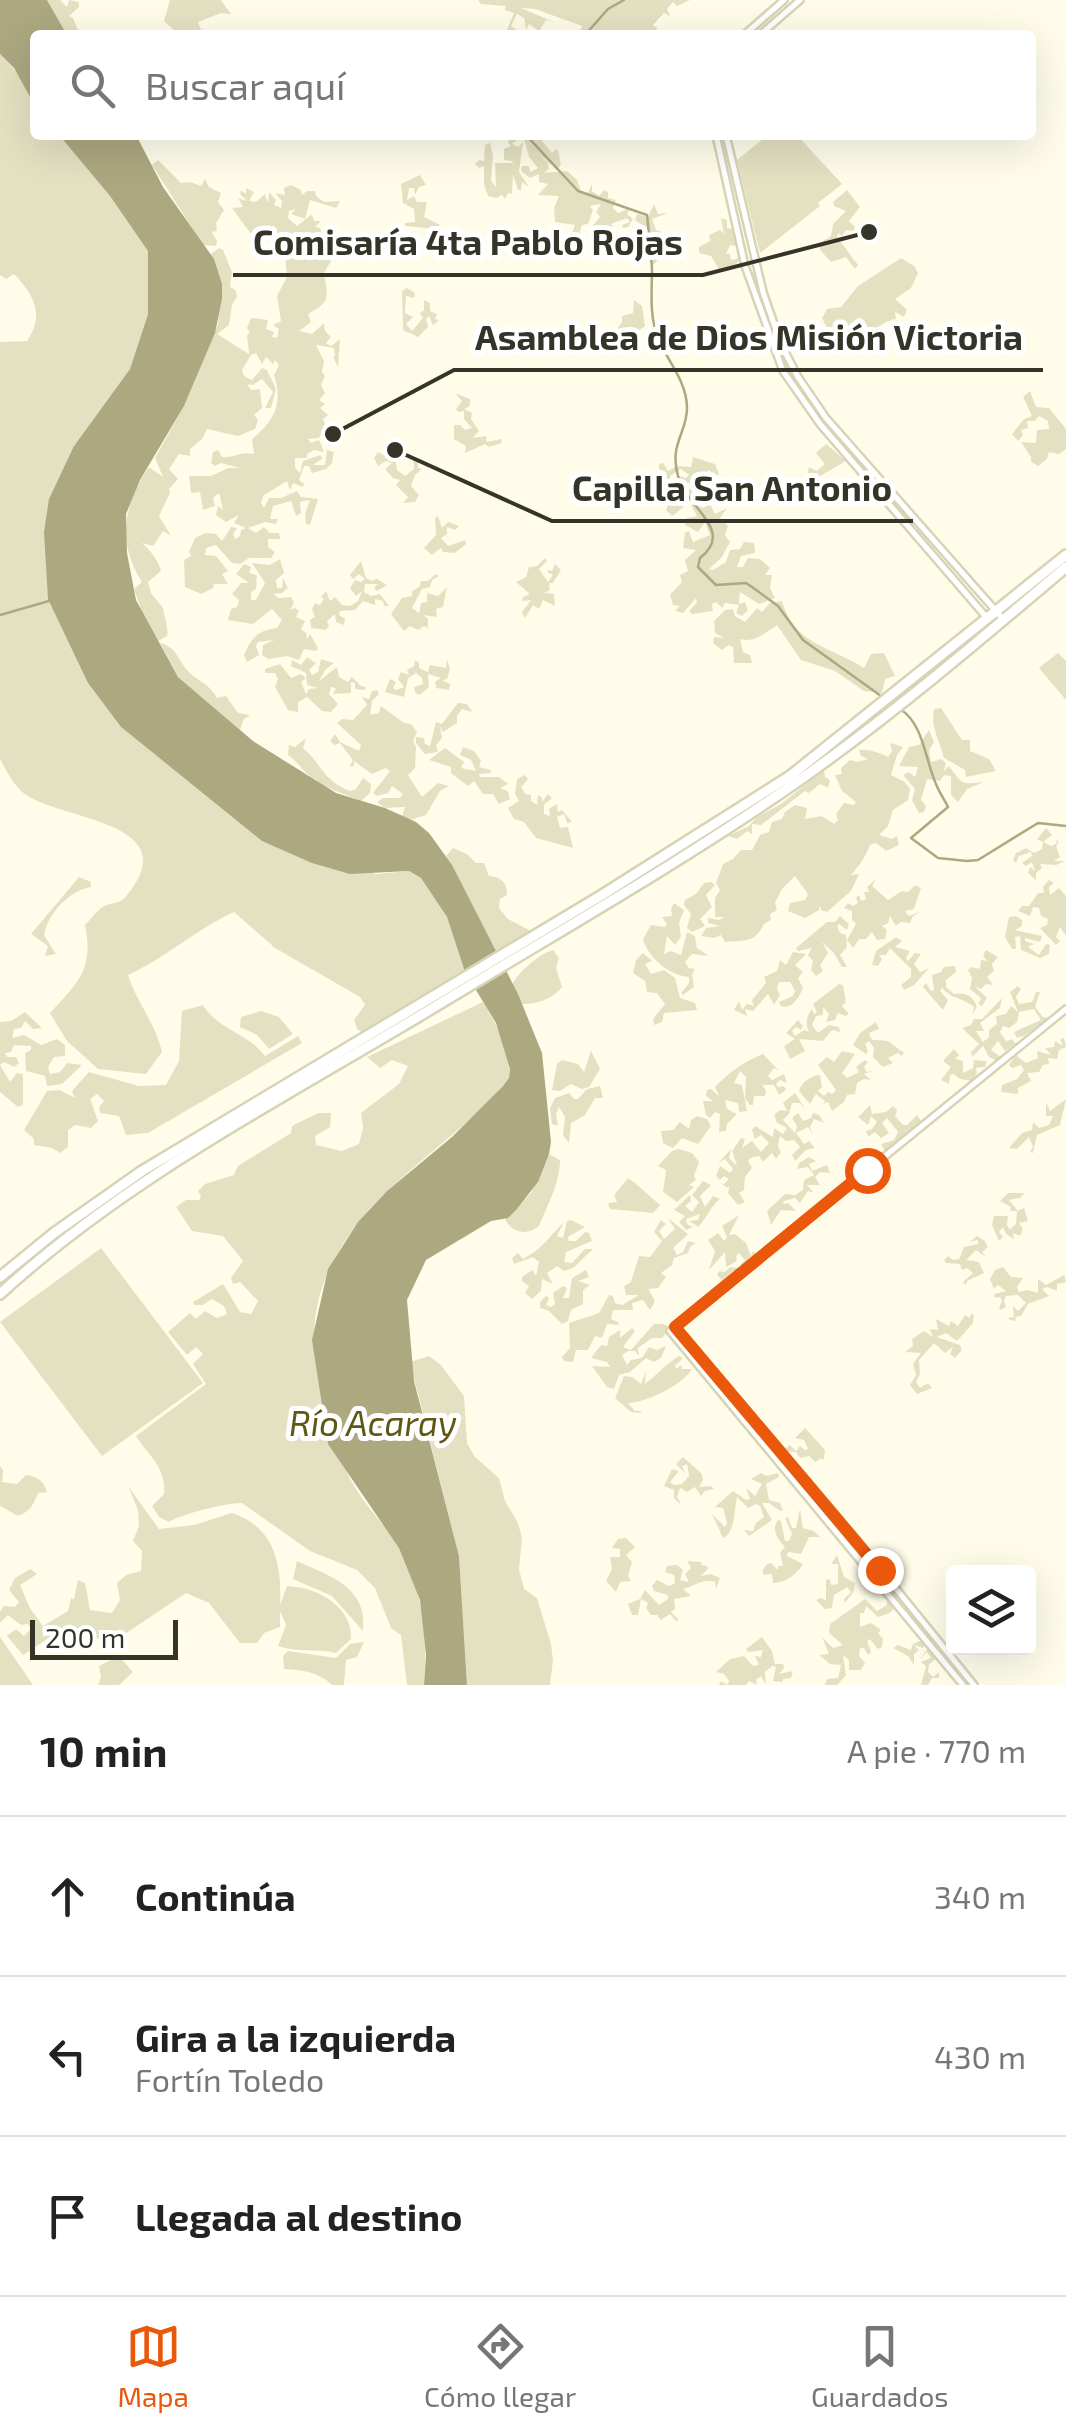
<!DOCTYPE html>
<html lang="es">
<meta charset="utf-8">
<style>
:root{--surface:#fff;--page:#f2f2f2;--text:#222;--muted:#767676;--line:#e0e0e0;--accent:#ea580c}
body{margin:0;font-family:"Exo 2",sans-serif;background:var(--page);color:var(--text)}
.controls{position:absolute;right:30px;bottom:30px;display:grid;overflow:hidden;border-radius:10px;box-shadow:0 10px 40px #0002}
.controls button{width:90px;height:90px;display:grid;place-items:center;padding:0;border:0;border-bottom:2px solid var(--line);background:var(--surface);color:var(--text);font:50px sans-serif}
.scale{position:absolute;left:30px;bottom:25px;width:148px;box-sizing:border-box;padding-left:10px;border:5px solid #353428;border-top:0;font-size:28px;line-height:35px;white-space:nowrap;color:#353428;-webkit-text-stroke:8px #fff;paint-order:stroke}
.stop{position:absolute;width:30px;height:30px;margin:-22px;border:8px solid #ea580c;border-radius:50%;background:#fff}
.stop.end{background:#ea580c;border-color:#fff;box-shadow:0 2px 10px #0008}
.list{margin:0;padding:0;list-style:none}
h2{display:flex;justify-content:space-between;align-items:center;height:130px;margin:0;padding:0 40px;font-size:42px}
h2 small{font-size:32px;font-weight:400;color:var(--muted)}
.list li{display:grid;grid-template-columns:65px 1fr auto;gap:30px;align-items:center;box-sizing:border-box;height:160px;padding:0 40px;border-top:2px solid var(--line)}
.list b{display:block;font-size:38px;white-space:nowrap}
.list p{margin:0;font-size:32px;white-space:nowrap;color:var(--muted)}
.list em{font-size:32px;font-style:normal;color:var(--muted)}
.icon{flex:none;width:55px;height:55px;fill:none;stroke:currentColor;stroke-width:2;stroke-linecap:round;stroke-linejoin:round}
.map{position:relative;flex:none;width:1066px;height:1685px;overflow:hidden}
.search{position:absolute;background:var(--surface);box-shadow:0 10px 40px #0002;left:30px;right:30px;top:30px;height:110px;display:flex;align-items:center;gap:25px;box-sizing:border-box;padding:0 35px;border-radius:10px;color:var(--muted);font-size:38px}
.sheet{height:610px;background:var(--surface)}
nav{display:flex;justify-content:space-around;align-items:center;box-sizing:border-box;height:140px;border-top:2px solid var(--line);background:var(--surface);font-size:28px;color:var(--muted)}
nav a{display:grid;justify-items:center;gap:5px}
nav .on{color:var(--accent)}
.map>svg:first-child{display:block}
.green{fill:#e4e1c2}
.water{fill:#aca880}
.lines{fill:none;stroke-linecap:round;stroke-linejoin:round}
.stream{stroke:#aca880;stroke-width:2.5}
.secondary-casing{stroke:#d7d4b6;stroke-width:10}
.highway-casing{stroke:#d7d4b6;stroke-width:14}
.secondary{stroke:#fff;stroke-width:5}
.highway{stroke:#fff;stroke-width:9}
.route{stroke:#ea580c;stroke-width:12}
.labels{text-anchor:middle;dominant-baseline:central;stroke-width:10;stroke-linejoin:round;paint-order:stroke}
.water-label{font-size:35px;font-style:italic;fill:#5f5714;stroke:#fff}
.leader{fill:none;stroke:#353428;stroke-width:4}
.callout-dot{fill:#353428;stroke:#fff;stroke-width:4}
.callout-label{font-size:35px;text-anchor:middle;font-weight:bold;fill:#353428;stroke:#fff;stroke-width:10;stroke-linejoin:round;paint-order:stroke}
</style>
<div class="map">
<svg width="1066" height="1685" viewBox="0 0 1066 1685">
<rect width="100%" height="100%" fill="#fffdea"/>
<g class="green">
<path d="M47 0H60L67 7 69 0 79 2V7L69 16 73 18 80 35H67Z"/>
<path d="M170 0H221L231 14 221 13 198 22 203 35 178 34 164 21Z"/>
<path d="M478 0H690L677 6 673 2 667 9 670 16 664 13 653 25 657 28 655 35H605L590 29 592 35H578L582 26 535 9 521 8 556 23 546 20 539 31 529 24 526 30 524 18 517 14 511 26 518 31 514 35V32L507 30 514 13 505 10 506 6 481 4Z"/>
<path d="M0 54C25 79 35 100 35 135H59L110 196 149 252 148 314 130 369 74 446 88 683 121 727 262 841 376 874 409 871 421 878 447 917 465 972 365 1035 357 1029 354 1020 365 1005 360 997 275 948 234 912C196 929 166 958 128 975 137 1003 156 1024 162 1052L146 1074 98 1069 67 1041 50 1013C78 983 94 969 85 925 90 920 95 913 101 908 109 902 120 905 127 895 189 819 54 821 21 791 12 782 6 770 0 759V342L27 341C45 315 34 295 14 274L6 279 0 275Z"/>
<path d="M517 135 518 139 512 144 518 147 523 142 519 172 529 187 522 182 521 190H518L513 174 512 194 508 193 505 199 502 195 496 198 488 196 484 185V166L479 168 475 164 479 160 484 161 485 145 490 143 493 156 491 181 496 187 495 163H512L514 167 512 161 504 160V149L511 146 508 142 510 137Z"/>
<path d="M523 135H537L552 153 556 149 558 151 561 164 557 170 534 150 548 163 549 169 544 173 567 171 577 180 581 191 588 193 592 184V191L599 196 604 190 608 192V198L616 200 613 208 618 213 630 208 627 214 633 219 628 227 623 228 622 225 630 222 627 218 611 224 613 227 608 233 614 235 612 239 591 236V228L600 217 596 212 601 204 590 206 593 210 588 224 582 225 580 231 584 239H570L575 225 555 222 554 208 559 196 538 195 548 184 539 182V174L530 178 521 171 522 166H529L530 172 538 168 529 157Z"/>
<path d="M768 135H797L842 184 818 203 820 206 760 253 737 160Z"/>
<path d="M158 160 181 183 190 182 201 186 205 179 209 187 221 193 218 202 224 210 216 223 217 231 212 232 217 241 216 246 203 245 152 165Z"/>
<path d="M420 175 426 185 419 187 415 195 414 188H409L407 200 414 196 417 202H427L424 217 440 225 435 229 405 226V223L415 222 414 209 403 203 401 184Z"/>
<path d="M291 185 301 190 302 195 307 191H315L316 196 324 202 340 201 336 208 310 200 305 219 291 214 296 209 289 211 288 218 297 226 312 214 314 221H321L315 227 320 228 323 237 329 232 332 239 342 235 343 249 353 253 335 259V246L329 241V238L325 241 328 251 323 248 315 253 312 250 317 243 315 236 312 244 301 249 317 258 326 254 331 261 324 273C327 295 333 301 308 314L311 322 299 331 312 334 324 323 325 331 331 337 326 343 331 346 340 339 338 367 333 357 335 356 334 348 316 345 324 361 322 372 325 376 321 385 325 393 319 400 325 404 320 408 328 415 323 419 325 424 319 438 308 439 311 443 319 440 324 452 314 450 307 454V458H295V468L300 473 303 461 320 455 323 458 313 465H325L327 450 334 452 332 463 326 469 312 473 309 466H304L299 480 304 484 303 487 293 483 290 490 287 481 264 495 261 503 264 508 269 498H281L297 491 301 497 318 499 310 525 306 524 305 514 310 500 300 502 301 513 296 516 291 501 273 506 270 519H278L276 524 265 522 248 528 256 533 264 527 270 533H279L280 539H268V547L275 552 271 558H249L240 564 232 563 216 545 206 548 205 555 216 556 228 571 222 574 228 584H214L213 588 201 594 185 587 184 560 191 556 189 552 195 538 206 533 216 534 222 541 231 527 237 528 233 534 235 539 240 536 241 530 246 528 234 523 239 515 226 522 216 515 218 506 223 510 219 493 213 498 215 506 203 510 200 492 191 493 189 476H211L228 468H240L221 463 215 466 211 463 213 452 218 450 222 457C234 458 241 451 254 454L252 439C275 421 283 403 274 375L279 365 275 360 273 364 266 357 262 364 256 353 251 355 242 370 244 376 252 380 262 368 267 370 276 389 271 408H265L273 392 262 379 253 385 247 384 251 390 260 389 262 408 254 415 258 420 255 429 238 436 207 429 202 439 190 449V456L179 454 169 469 178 479 169 489 170 493 159 516 171 536 163 531 153 546 142 543C151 551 158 560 161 571L148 582 151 593 163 608C164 616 169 628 167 636L158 641 143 615 134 589 142 582C117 544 123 503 149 467L163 477 155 458 184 406 218 324 221 282 211 254 219 248 223 250 232 272 230 287 236 290 237 297 232 305 229 325 217 334 249 354 247 335 250 333 247 328 251 318 268 320 266 329 274 332 272 337 277 338 279 329 273 325 281 321 277 296 287 277 284 241 272 240V235L263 226 260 229 265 238 251 234 232 208 243 207 238 198 247 201 240 194 241 190 246 194V188L254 192 249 201 256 202 265 194 268 203 269 192 276 200 274 205 281 208 282 201 275 193 285 195 284 188Z"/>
<path d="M847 190 860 207 849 221 855 227 853 231 846 230 842 236 838 233 837 237 858 265 855 269 846 257 831 262 820 250V243L831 236 833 224 846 211 834 206 833 202Z"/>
<path d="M654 204 658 214 668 213 652 219 656 230 662 232 657 234 656 245 666 246V249H659L660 258 653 265 645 252 650 230 635 220 637 214 648 217Z"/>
<path d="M721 218 727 220V228L734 229 738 241 735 246 730 245 726 254H730L731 260 741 258 736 264 719 269 711 256 699 253V247L710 241 709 235 720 230 724 234Z"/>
<path d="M901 258 914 266 918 273 911 288 895 299 907 310 904 317 895 312 896 319C879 321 870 338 855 345L830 334 822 318 827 309 841 307 858 286Z"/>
<path d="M407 288 415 293 414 298 406 296 405 313 413 317 406 324 412 331 423 318 420 313 424 310V300L430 303V311L437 314 435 319 439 320 433 325 429 316 426 319 428 327 418 337 403 330 402 291Z"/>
<path d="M634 300 642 306 645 326 627 339 626 344 618 346 616 341 620 335 618 328 622 322V316L633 313Z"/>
<path d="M1030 391 1036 407 1049 408 1066 429V449L1059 454 1049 452 1047 459 1038 466 1031 462V457L1021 442 1036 443 1037 430 1049 429 1048 421 1039 416 1035 421H1027L1028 428 1021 430 1023 435 1018 441 1012 434 1024 419 1032 416 1023 397Z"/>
<path d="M455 393 470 399V406L464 409 472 413 471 419 479 431 472 438 486 436 487 442 501 439 502 443 489 447 485 444 465 453 466 446 454 439V425H460L465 430 472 428 464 419V411L458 412 456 409 462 401Z"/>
<path d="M826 444 846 461 810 482 806 480 809 467 817 471 825 464 816 453Z"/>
<path d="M378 452 387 457 395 456 397 470 405 476 414 469 413 457 418 459V468L422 469 415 475 411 486 419 495 415 502 403 503 408 497 396 485 400 480 393 478 385 469 392 463 386 461 378 466 374 458Z"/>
<path d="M693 457 715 464 719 474 715 476 709 470 700 480 685 484 694 493V498C686 503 677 514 672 516L666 510 669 503 674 504 671 498 681 500 675 491 679 476 686 478 689 475 681 469 670 476 673 493 669 497 665 486 666 472 659 469V464L663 463 668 471 677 466 691 467Z"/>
<path d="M695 504 703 508 710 504 715 514 727 508 720 518 728 526 725 535 730 542 722 557 709 569 713 570 726 562 730 550 740 549 744 542 754 543 755 553 741 556 737 567H743L748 558 760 559 770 568 765 575H772L770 588 775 598 759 604 740 592 739 604 745 602 748 610 742 616 736 613 739 605 725 603 722 608 716 602 712 604 713 611 692 614 689 611 697 602 696 598 683 613 675 611 680 606 673 605 670 595 682 582 680 575 688 571 685 560 696 550 683 548 685 533 689 531 693 542 710 535 705 522 698 532 685 525 687 518 697 516 691 505Z"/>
<path d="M438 516 442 528 448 522 459 526 455 530 447 527V534L441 538 448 546 465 540 466 544 455 553 443 552 441 548 432 555 424 548 436 535 435 518Z"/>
<path d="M545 558 547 561 539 569 548 582 553 575 547 572 549 570 552 571 555 564 561 570 553 583H549L550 590 544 593 554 594 555 606 543 600 539 609 533 605 525 618 522 612 531 600 522 601 523 597 530 594 516 582 526 577 529 567 537 566Z"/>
<path d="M280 559 284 573 276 580 277 588H282L283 578 288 588 282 593 274 594 278 598 291 597 294 603 290 610 295 608 299 611 296 617 305 621 301 629 306 633 307 639 310 634 318 648 316 651 304 649 299 660 287 656 268 659 262 655 263 645 274 640 258 642 256 646 259 655 247 662 244 655C251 638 258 630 277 628L282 620 272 609 253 624 228 620 231 609 237 607 239 600 232 594 241 583H249L236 574 244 564 251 567 249 573 257 575 256 589 251 592V600H256L265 583 252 563 270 565Z"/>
<path d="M361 561 366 578 372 581 377 579 387 585 377 591 374 588 378 584H365L364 592 371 596 380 594 389 606H384L383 601 375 599V605L363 601 355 610 340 611 339 615 345 619 344 625 336 622 335 614 327 621 329 626 326 630 311 628 310 620 315 617 312 609 315 603 320 605 324 599 321 597 326 591 330 601 335 597 342 605 350 606 358 601 362 591 356 596 350 588 355 580 361 582 365 579 359 574 353 579 350 575Z"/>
<path d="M436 574 439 576 432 580 430 587 422 589 412 608 419 613 421 603 427 602V593L438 596 447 587 443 607 436 609 437 617 423 615 428 619V628L424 626 418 630 410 626 404 631 391 614 402 598 412 596V591L419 587 421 581H428Z"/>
<path d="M782 601C794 645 830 646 864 668L871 654 884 653 895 676 885 679 882 693 864 691 835 671 801 660 777 625C765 633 755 643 740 639L743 652 750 655 752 663H734L733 647 729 645 722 650 713 643 714 637 724 638 715 633 714 621 725 610 733 609 735 616 745 622 757 608 762 612 770 603Z"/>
<path d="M160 643C177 647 178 660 188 671 198 682 209 683 217 698L226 696 238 713 250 715 244 719 240 730 178 677Z"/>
<path d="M1058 653 1066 661V700L1039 668Z"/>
<path d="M307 657 316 663 309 670 312 675 318 672 321 659 334 663 325 670 319 681 337 667 339 677 348 682 352 677 361 686 366 687 365 690 355 689V683L351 682V693L333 694 336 688 331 687 329 694 338 704 331 712 322 711 307 697 298 702V712L288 710 275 687 278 679 275 673H265V669L280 664 291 678 301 674 306 678 301 682 306 694 309 689 318 688 307 685 306 673 291 666 292 660 301 665Z"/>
<path d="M447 659 450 669 447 679 442 680 450 684 449 690 436 688 435 682 441 678 428 674 429 687 420 695 415 693 414 687 423 684 422 678 416 673 408 678 404 697 385 692 390 679 396 682 393 688 396 690 404 687 398 679 401 672 409 675 407 670 414 666 415 660 419 663V668L428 672 430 665 446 668Z"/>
<path d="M377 690 379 694 372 701 370 715 379 713 381 706 404 723 411 724 417 732 413 741 416 747 415 768 408 775 422 797 438 783 449 786 440 791 426 815 410 820 402 816 405 807 385 808 377 802 383 798H400L403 794 392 786 388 793 377 796 373 793 390 771 386 768 372 774 354 761V766L349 767 353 760 340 743 335 745 330 741 335 734 340 742 359 751 361 745 337 723 342 719 353 720 367 705 362 697 369 699 372 691Z"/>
<path d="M458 703 467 704 472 712 462 709 457 716V723L443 732 440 726 442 738 436 745 438 752 425 754 416 743V737L424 738 425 744 430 746 436 722 442 724Z"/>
<path d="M941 708 962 740H970V751L989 759 996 771 966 777 965 770 944 758C940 741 930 728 934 709Z"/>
<path d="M929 730 934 742 929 750 931 762 941 759 946 763 944 771 949 766C964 786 960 784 984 782L967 789 958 802 951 795V776L944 775 940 781 927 779 921 800 926 806 924 812 919 813 912 800 915 789 903 775 909 772 915 777 918 767 899 766 909 747 919 745Z"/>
<path d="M306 738 303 748C323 765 322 780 350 791L356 789 363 778 371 784 370 793 361 801 316 783 317 780C305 776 299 762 288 755L289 745 295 747Z"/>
<path d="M890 743 903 747 897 755 891 775 905 782 910 789 908 800 893 810 888 826 879 835 892 839 897 836 899 845 886 851 876 843 870 845C865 858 859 866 851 875L859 874 851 891 827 912 821 910 820 905 819 910 805 918 788 911 790 903 805 900 808 894 795 876 782 889 775 903 777 910 770 914 771 920 764 924C755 944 742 940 725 942L721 935 714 938 701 936 706 928 720 926 708 923V918L719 920 725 917H715V898L720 890 716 883 723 864 733 859 741 850H752L760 835 769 832 772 822 782 819 785 812 795 805 807 808 805 819 822 816 834 824 838 820 836 814 844 803 854 805 856 802 842 791 835 775 842 774 841 768 850 760 858 762 868 759 861 756 859 750C870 749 879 753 888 757L892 751Z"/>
<path d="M463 747 474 751 481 761 479 767 491 770V773L479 774 480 777H499L508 784 500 788 508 791 510 799 499 804 493 794H483L474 781 468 786 451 773V767L429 760 445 748 464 762 461 768 476 771 471 760 460 755Z"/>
<path d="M824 770 825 777 830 780 828 788 820 784 809 793 805 791 761 825 752 824V834L747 831 737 839 728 836 749 826 757 817 781 804Z"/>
<path d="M525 775 528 779 521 787 525 794 531 795V801L537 805 538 795 542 798V802L548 794 552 798 544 805V814L550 816 549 809 557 804 558 812 562 810 572 822 567 823 564 814 557 817 560 828 568 827 573 848 536 838 524 822 514 819 508 808 519 801 515 794 517 779Z"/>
<path d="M1046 828 1052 835 1043 842 1051 846 1057 843 1056 839 1059 842 1056 846 1060 857 1054 861H1065L1056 865 1040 864 1042 868 1036 873V880L1028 873 1030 867 1035 871 1032 862 1026 866 1022 863 1032 856 1031 852 1019 856 1016 863 1013 860 1016 853 1026 848 1034 853 1042 849 1043 842 1037 839Z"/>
<path d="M453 848 467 854 476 863H484L489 876C501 877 507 882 507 895L500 899 499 908 508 919 531 931 532 941 501 960 446 856Z"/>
<path d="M79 877 91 882V887C69 891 48 913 44 935L56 954 45 956 48 946 31 934Z"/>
<path d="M876 879 872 886 888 900 902 891 908 892 915 885 921 888 914 909 905 911 909 916 922 911 913 916 910 923 901 922 896 926 890 916 888 923 882 926 887 930 885 939 877 940 872 932 866 939H859L853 948 847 940 856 924 852 920V911L844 908 848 903 853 906 858 903 856 898 859 895 861 901 866 899 864 892H869L867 887Z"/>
<path d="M1049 880 1054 883 1049 887 1050 895 1059 888 1066 896V936L1060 927 1056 937 1060 941 1056 945 1040 928 1047 925 1048 919 1041 916 1039 908 1033 907 1030 916 1018 911 1022 906H1029L1038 893H1044L1043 887Z"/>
<path d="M711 882 715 885 706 895 712 907 700 919 705 926 692 932 687 928 691 914 684 905 685 900 696 894 704 883Z"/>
<path d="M674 903 684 910 679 923 681 937 675 945 667 936 664 954 671 951 681 955 687 932 695 936 697 948 709 956 692 954 685 962 689 968 695 969 692 975 694 987 683 995 681 993 689 983V977C670 976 648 958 643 939L651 925 665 927 667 924 662 917 672 916 671 909Z"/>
<path d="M840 916 849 924 847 930 839 924 837 926 840 933 846 935 847 947 840 955 847 967H842L834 953 822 942 828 953 820 965 823 971 816 976 811 970 813 961 808 955 812 948 798 951 796 948 827 922H835Z"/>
<path d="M1009 917 1016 916 1022 920V926L1015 930 1042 936 1040 942 1025 938V941L1034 944 1028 947 1039 955 1046 944 1050 945 1049 954 1040 958 1021 950 1020 936 1015 937 1016 949H1012L1005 937Z"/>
<path d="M896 937 902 941 895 947 910 951 906 958 908 961 915 953 921 954 914 964 920 972 929 968 914 985 904 990 901 985 911 977V969L890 948 886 955H879L882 959 878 966 872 965 876 951Z"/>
<path d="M553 950 559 958 556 968 562 987C554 998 536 1005 522 1004L512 985C518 972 539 954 553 950Z"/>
<path d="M986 950 998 957 992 964 994 971 987 977 993 985 986 984 981 989 975 986 987 998 982 1006 978 1004 981 998 970 989 972 978 968 970 972 967 980 969 981 960 987 961 983 955Z"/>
<path d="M793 952 806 954 795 965 803 972 798 978 803 988C799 997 792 1010 781 1006L779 1002 793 996 795 991 790 982H779L777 989 780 995 774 1005 768 994 753 1011 745 1009 747 1016 734 1010 739 1001 742 1010 747 1004 754 1006 752 1000 766 983 764 977 777 971 780 960 786 965Z"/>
<path d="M643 953 652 961 645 964 651 974 664 970 675 978 680 998 695 1003 697 1010 664 1013 662 1022 654 1025 653 1019 665 1004 657 993 647 992 645 981 633 973 636 960Z"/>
<path d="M955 966 956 972 946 980V987L954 994C965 992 973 995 977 1007L972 1014 974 1007C964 998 951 999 942 988L940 991 948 1000 943 1010 923 987 926 983 931 991 934 990 932 975 941 972 944 967Z"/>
<path d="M839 984 843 985 846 1002 842 1006 849 1014 845 1016 838 1013 835 1020 826 1022 829 1014 823 1007V1015L816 1016 812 1025 818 1033 829 1025 839 1027 840 1032 832 1030 823 1041 799 1039 805 1051 790 1059 784 1046 795 1039 786 1033 798 1020 803 1026 801 1030 796 1027 792 1031 795 1036 804 1030 809 1032C805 1024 806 1017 812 1009L814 1014 817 1012 813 1004Z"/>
<path d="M1018 986 1021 989 1016 997 1019 1004 1032 1002 1036 992H1040L1035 1007 1043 1017 1049 1018 1024 1036 1017 1038 1014 1032 1041 1020 1034 1009 1019 1012 1017 1022 1009 1028 1003 1026 1000 1032 1006 1041 1012 1039 1016 1044 1005 1051 998 1041 991 1050 1001 1057 997 1061 989 1057 983 1046 972 1057 971 1052 979 1044 962 1028 971 1025 974 1019H982L1002 998 1000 1008 980 1023 984 1031H976L983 1042 989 1037V1030L997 1024 996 1016 1006 1014 1011 1006 1018 1012 1010 992Z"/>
<path d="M483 1002C496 1024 513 1052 509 1078 460 1140 385 1177 343 1244 301 1311 311 1363 335 1433 340 1450 344 1469 353 1484 369 1512 396 1535 409 1565 424 1604 427 1643 424 1685H407L401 1635 391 1628 375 1588 357 1570 310 1551 242 1503C229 1502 178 1515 169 1522L159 1517 152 1506 164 1494C166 1466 149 1457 136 1436L206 1384 193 1364 203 1354 196 1347 187 1355 168 1332 190 1313 196 1319 205 1311 217 1318 227 1314 224 1306 212 1299 203 1305H194L193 1302 223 1284 240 1312 251 1314 258 1301 240 1282 233 1284 231 1278 243 1261 223 1236 192 1231 176 1207 186 1200H199L201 1197 198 1191 205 1184 234 1175 238 1166 291 1133 292 1126 318 1113H331L330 1127 315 1136 316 1145 342 1151 359 1144 363 1128 361 1113 399 1084 408 1066 392 1060 380 1068 367 1057Z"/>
<path d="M203 1005C219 1031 247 1032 265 1056L298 1036 302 1043 148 1133 126 1135 119 1116 100 1113 99 1107 104 1101 97 1094 90 1099 98 1121 91 1128 75 1125 68 1130V1147L60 1153 52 1148 34 1145V1139L24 1130 47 1091 60 1090 75 1098 72 1091 89 1072 139 1086 166 1085 179 1061 182 1011Z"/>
<path d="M261 1011 279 1017 293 1034 269 1049 257 1035 240 1027 241 1017Z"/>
<path d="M25 1012 42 1028 33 1029 25 1021 21 1028 14 1029 12 1038 24 1035 41 1045 57 1039 65 1045V1056L54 1057 48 1067 50 1074 60 1072 67 1063 82 1065 62 1084 47 1086 45 1076 26 1071 25 1053 31 1050V1046L14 1045 11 1052 5 1053 7 1057H16L19 1063 14 1067 4 1062 0 1065 10 1082 17 1073 23 1074V1105L18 1107 0 1092V1022L11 1021Z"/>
<path d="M876 1022 879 1029 869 1033 872 1040C896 1040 886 1043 904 1052L902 1056 898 1053 888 1058 893 1063 883 1067 873 1057 874 1048 869 1041 865 1044 868 1051 866 1054 853 1045 860 1033Z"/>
<path d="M1064 1038 1066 1047 1059 1050 1057 1059 1048 1058 1049 1064 1043 1065 1039 1072 1027 1073 1031 1081 1018 1088V1094L1001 1092 1002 1085 1017 1079 1024 1070 1021 1065 1012 1068 1009 1065 1016 1055 1026 1063 1038 1058 1037 1051 1051 1055 1045 1048 1054 1047 1055 1041 1063 1046 1060 1039Z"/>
<path d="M954 1049 959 1055 955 1059 963 1061V1073L973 1068 974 1060 987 1061 985 1067 976 1068 977 1073 972 1081 960 1079 954 1074 950 1075 949 1084 941 1080 951 1067 943 1061Z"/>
<path d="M591 1051 600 1069 589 1087 582 1089 571 1084 560 1091 552 1090 557 1064 562 1060 578 1064 584 1072Z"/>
<path d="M842 1051 855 1054 842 1073 847 1078 859 1072 856 1067 865 1060 868 1062 864 1067 867 1072 876 1070 864 1074 871 1080 864 1079 857 1083 855 1094 847 1095 844 1102 832 1111 828 1102 823 1104 825 1101 816 1094 810 1104 799 1091C802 1081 811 1076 820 1075L822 1087 818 1091 824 1096 828 1092 832 1094 836 1090 818 1065 827 1057 834 1062Z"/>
<path d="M763 1054 779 1071 774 1068 768 1076 772 1080 784 1074 787 1083 780 1080 776 1084 778 1087 784 1086 786 1090 779 1095 774 1085H762L766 1090 765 1096H754L753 1105H750L745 1098 746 1077 740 1071 734 1083 742 1085 747 1111 739 1112 738 1103 725 1100 727 1109 737 1114 727 1124 726 1131 719 1132 720 1114 715 1112 710 1118 706 1115 703 1101H713L706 1096 707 1090 711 1089 719 1096 715 1087C730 1071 747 1060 763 1054Z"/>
<path d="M600 1086 603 1098H595L585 1115 571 1123 569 1143 563 1135 565 1117 559 1107 556 1114 558 1126 552 1124 550 1108 555 1098 569 1093 574 1099H578L587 1089Z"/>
<path d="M795 1093 806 1110 800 1103H792L789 1114 783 1120 795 1133 797 1126 792 1118 798 1113 803 1121 811 1118 813 1113 819 1115 824 1123 814 1119 810 1127 813 1134 808 1127 796 1133 804 1144 809 1141 815 1148 806 1150 795 1161 792 1155 800 1147 794 1140 786 1141 780 1136 778 1146 781 1152 776 1159 772 1153 763 1162 759 1156 750 1158 748 1161 752 1168 745 1177 744 1190 739 1193 745 1202 738 1205 728 1193 729 1187H726L721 1183 724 1184 729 1179 724 1176 720 1180 716 1176 720 1166 730 1173 733 1169 725 1159 718 1163 731 1149 729 1158 737 1166 732 1151 741 1138 745 1139 742 1148 752 1141 761 1152 769 1143 761 1135 755 1139 752 1130 755 1126 773 1137 774 1128 783 1134 787 1128 777 1123 774 1115 780 1110 787 1111 783 1103Z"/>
<path d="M1066 1099 1060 1125 1037 1135 1033 1153 1030 1152 1033 1147 1029 1137 1017 1149 1009 1148 1022 1133 1032 1130 1033 1122 1039 1128 1049 1125 1053 1116H1046V1102L1050 1111Z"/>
<path d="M870 1105 872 1114 886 1112 893 1106 897 1110 895 1116 903 1125H907L917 1115 923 1124 908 1131V1136L886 1153 881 1144 894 1140 898 1132 887 1118 882 1123 889 1133 881 1138 875 1132 868 1137 866 1131 872 1129 877 1122 871 1116 868 1125 858 1117Z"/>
<path d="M697 1116 707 1119 711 1126 698 1144 682 1138 673 1148 663 1143 661 1131 673 1130 680 1122 689 1129 691 1120Z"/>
<path d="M679 1149 692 1153 699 1162 694 1176 696 1180 689 1185 694 1187 677 1202 663 1192 666 1170 658 1166 672 1151Z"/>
<path d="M549 1154 560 1160C560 1183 547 1206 539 1226 528 1236 511 1233 505 1219L531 1193Z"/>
<path d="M809 1157 816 1161 809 1164 812 1171 827 1165 830 1173 820 1172 815 1177 820 1185H807L814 1193 808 1191 800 1203 795 1198 784 1201 783 1204 788 1203 796 1211 781 1210 771 1225 767 1211 785 1194 795 1195 803 1190 804 1180 814 1175 808 1167 797 1169 799 1163Z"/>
<path d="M628 1178C640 1186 648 1195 660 1205L653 1213 610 1209 608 1203 617 1202 614 1195Z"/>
<path d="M703 1181 711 1185 700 1196 705 1207 713 1196 720 1199C710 1207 707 1218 698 1227L689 1221 698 1220 700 1214 686 1219 687 1224 693 1227 686 1230 679 1222 685 1216 674 1210 690 1195 691 1201 685 1206 692 1212 699 1202 692 1195Z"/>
<path d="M1008 1193H1025L1020 1198 1009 1200 1018 1211 1024 1208 1028 1221 1019 1223 1023 1229 1020 1236 1013 1233 1014 1239 1006 1234 1003 1227 999 1232 1003 1237 999 1241 992 1225 994 1216H1008L1007 1226 1010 1229 1016 1224 1017 1211H1010L1011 1207 1000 1201Z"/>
<path d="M739 1215 729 1235 735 1234 746 1243 751 1256 753 1251 760 1257 740 1273 733 1271 722 1280 717 1275 719 1271 724 1272 731 1267 743 1269 741 1264 745 1260 739 1253 736 1256 737 1261 726 1267 725 1252 709 1270 715 1251 708 1240 718 1233 724 1241 727 1237 722 1226Z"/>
<path d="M668 1218 688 1234 673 1248 677 1255 683 1252 688 1241 696 1243 690 1247 688 1253 674 1258 672 1265 661 1273 666 1277 658 1288 648 1289 655 1301 650 1310 643 1300 632 1303 633 1310H613L611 1319 618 1322 619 1325 607 1324 602 1338 595 1336 588 1350H576L573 1362 564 1361 562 1357 570 1348 569 1323 599 1313 609 1295 613 1296 615 1303 622 1305 639 1295H626L624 1286 631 1282 639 1256 650 1257 662 1241 654 1232 661 1220 666 1224 659 1231 664 1239 675 1229Z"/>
<path d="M571 1220 585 1227 568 1237 569 1241H576L585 1232 589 1233 592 1241 566 1252 564 1262 572 1263 585 1249H593L573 1268 564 1271 557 1266 547 1273 553 1284 542 1279 541 1291 532 1299 525 1293 529 1286 522 1281V1277L532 1270 536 1276 539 1262 533 1257 514 1264 512 1258 518 1253 523 1259C545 1247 548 1237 564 1222L557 1236 563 1238 567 1221Z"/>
<path d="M977 1236 985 1241 988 1247 982 1252 986 1257 976 1250 966 1260 979 1262 984 1273 967 1281 966 1285 963 1282 973 1273 967 1268 962 1270 960 1264 946 1263 944 1260 948 1256 953 1260 959 1259 964 1247 978 1244V1240L970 1242Z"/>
<path d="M101 1248 203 1383 102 1456 0 1322Z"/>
<path d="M1003 1267 1011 1277 1023 1278 1017 1287 1019 1292 1027 1290 1038 1293V1279L1046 1285 1064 1275 1066 1282 1057 1284V1291L1047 1287 1042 1289 1049 1296 1028 1304 1021 1316 1015 1317 1016 1321 1010 1320 1008 1318 1014 1317 1013 1306 1018 1311 1026 1303 1018 1295 1006 1296 1004 1301 1006 1307 1001 1310 999 1308 1002 1301 1000 1297 995 1298 994 1294 1006 1291 998 1285 994 1289 990 1279 995 1270Z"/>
<path d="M586 1270 589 1277 578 1281 590 1285 583 1290V1304L571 1310 568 1321 562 1324 549 1311 540 1308V1302L546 1296 549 1298 546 1305 551 1307 555 1304 553 1293 563 1286 567 1288 563 1298H569L572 1278Z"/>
<path d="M971 1314 974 1315 973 1323 957 1341 946 1333 937 1337 960 1345 962 1350 955 1358 950 1354 953 1347 945 1353 934 1343 919 1360 920 1374 916 1382 920 1388 928 1383 932 1388 917 1394 910 1385 916 1375 913 1364 921 1353 905 1352 913 1346 912 1339 924 1331 933 1337 930 1329 938 1330 936 1319 949 1326 951 1321 958 1326 965 1315 970 1318Z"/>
<path d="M654 1324H664L670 1329 662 1338H652L638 1348 639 1356 635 1351H628L622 1355 627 1365 631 1360 642 1358 649 1347 657 1350 666 1346 661 1358 654 1362 646 1358 630 1372 619 1375 614 1389 607 1387 592 1366 610 1367 607 1362 591 1358 601 1345 607 1346 609 1337 620 1330V1338L632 1328 635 1331 623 1347 631 1350Z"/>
<path d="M429 1356 441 1365 464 1396 467 1443 475 1457 499 1478 505 1501 518 1523 522 1538 519 1569 524 1589 537 1598 551 1644 553 1660 550 1685H467L459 1556 410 1362Z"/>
<path d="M679 1356 683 1358 675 1366 677 1369 680 1365 683 1368 680 1369H692C683 1385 645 1403 628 1403L635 1411H642L639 1413 631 1412 615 1398 624 1376 632 1377 641 1384 646 1371 645 1384C660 1372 664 1366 679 1356Z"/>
<path d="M805 1428 825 1450 824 1460 821 1458 815 1462 809 1456 800 1458 796 1452 782 1451 790 1445 796 1451 800 1446 805 1450 808 1449 804 1440 795 1438Z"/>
<path d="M683 1457 702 1474 703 1480 699 1487 711 1486 714 1489 705 1491 701 1496 695 1487 687 1492 680 1488 677 1497 682 1506 674 1498V1490L664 1486 672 1469 679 1471 670 1482 674 1485 682 1484 689 1476 687 1464 682 1466 685 1473 676 1464Z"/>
<path d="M0 1466 3 1470 2 1482 17 1484 26 1475C37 1476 44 1481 47 1492L38 1493C33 1505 31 1511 18 1516L0 1506Z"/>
<path d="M761 1473 766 1476 778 1473 779 1477 766 1484 769 1500 780 1503 783 1510 780 1511 769 1503H762L772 1520 749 1536 744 1530 753 1531 756 1523 764 1517 760 1506 756 1504 748 1508 737 1497C734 1508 736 1532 723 1538L712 1514 725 1527 727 1523 723 1508 715 1507 733 1491 746 1500 750 1499 746 1488 755 1496 762 1484 751 1479Z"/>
<path d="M128 1486 159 1529 194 1525 232 1513C275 1527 282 1565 280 1605L287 1586C316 1587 353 1606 351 1639L336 1653C317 1648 296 1653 278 1646L286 1625 280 1611V1627L264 1633 257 1643H240L209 1603 186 1593 119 1638 83 1639 70 1624 23 1655 7 1636 16 1629 24 1636 31 1629 28 1624 21 1625 8 1615 0 1623V1612L4 1606 15 1607 19 1602 9 1590 15 1578 30 1569 37 1574 20 1585 30 1608 43 1626 68 1611 71 1598 74 1599 78 1580 85 1583 90 1610 112 1613 120 1600 117 1583 126 1575 141 1571 142 1551 133 1541 139 1526 138 1510Z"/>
<path d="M800 1509 803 1528 814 1531 820 1537H809L801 1554 788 1552 787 1556 803 1564C797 1574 786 1583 773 1583L772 1574 764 1575 762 1571 767 1564 771 1563 778 1570V1566H783L780 1553 785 1547C777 1539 771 1529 778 1520L781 1521 785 1541H789L792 1534 785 1518 788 1517 792 1528H796Z"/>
<path d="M626 1538 635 1547 626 1555 632 1562 628 1576 631 1581 620 1582 616 1592 606 1581 612 1569 610 1557H620V1549L612 1548 618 1539Z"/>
<path d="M837 1555 844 1577 855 1583 854 1591 845 1603 844 1599 851 1592 847 1587 834 1595 832 1608 825 1609 816 1600 820 1598 826 1600V1580L830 1579 831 1585 838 1584V1564H831Z"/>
<path d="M297 1561C330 1576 368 1587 363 1631L332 1596 293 1579Z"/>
<path d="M687 1561 702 1562 701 1565 707 1566 708 1569 700 1576 711 1574 720 1578 716 1589 715 1582C702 1578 695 1586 683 1589L691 1596 674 1599 675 1609 671 1612 678 1619 677 1622 670 1614 661 1620 657 1615H651L646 1608 648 1603 641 1599 638 1615H632L628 1604 640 1599 645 1590 659 1605 668 1599V1595L654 1591 652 1586 657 1580 669 1586 675 1583 674 1575 665 1572 667 1566 677 1565 683 1570 680 1580 689 1582 685 1574 691 1568Z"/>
<path d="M865 1599 877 1611 887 1605 886 1601 895 1607 890 1613 878 1617 866 1606 864 1613H860V1627L871 1623 881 1630 878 1633 883 1639 882 1647 878 1649 870 1639 867 1641 871 1652 868 1655 864 1648H860L859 1656 865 1663 861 1670H849V1660L843 1655 846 1675 837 1685H825L827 1679 838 1678 841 1665 830 1664 819 1655 829 1654 822 1637 833 1648 843 1645 829 1633 830 1624Z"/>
<path d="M925 1628 940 1646 941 1653H945L952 1663 949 1667 941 1654 930 1650 938 1657 929 1664 928 1672 933 1677 939 1672V1678H932L928 1685H921L926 1666 921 1662 931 1658 927 1652 920 1659 929 1647 925 1642 923 1648 914 1645 919 1650 914 1654V1665L908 1656 893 1648 898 1645 911 1650 913 1644 922 1640 920 1632Z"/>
<path d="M0 1637 33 1685H0Z"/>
<path d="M762 1637 772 1651 775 1664H783L784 1668 779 1674 793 1671 791 1678 783 1679 782 1682 773 1681 776 1667 772 1666 765 1672 766 1685 761 1676 756 1680 757 1685 749 1681 746 1685H719L721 1681 727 1685 729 1681 724 1674 716 1672 730 1659 744 1656 753 1666 759 1665 755 1656 761 1657 763 1650 748 1652 746 1649Z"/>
<path d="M364 1642 357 1657 346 1660 344 1685H332C319 1672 302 1670 284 1669L283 1656 288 1651 336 1658 350 1644Z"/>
<path d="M119 1656 133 1672 119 1685H98L101 1677 99 1666Z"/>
</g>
<g class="water">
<path d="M0 0H47L67 35H35V106L14 68 0 54Z"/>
<path d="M59 135H136L163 187 214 259 222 284V299L215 333 184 406 140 480 126 514 127 553 136 600 178 677 253 741 336 793 385 808 416 822 429 833 452 865 518 994 542 1053 551 1142 549 1154 538 1182 516 1210 508 1218 491 1221 426 1260 407 1300 414 1381 459 1556 467 1685H424L426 1655 420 1600 399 1548 328 1444 312 1340 328 1269 358 1222 387 1191 452 1137 502 1087 509 1078 510 1069 496 1023 465 972 447 917 421 878 409 871 350 874 312 863 262 841 121 727 88 683 48 599 44 532 49 499 74 446 130 369 148 314V251L110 196Z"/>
</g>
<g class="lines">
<g class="stream">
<path d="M585 35 608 9 624 0"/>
<path d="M526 135 578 191 647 215C649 233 651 251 652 269 652 291 649 316 658 338 667 361 687 381 687 408 687 433 669 444 678 476 686 508 736 530 700 558L698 567 716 585 746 583 752 587 778 606 803 640 881 696"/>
<path d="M0 615 49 601"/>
<path d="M900 709C924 724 925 760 936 784 939 792 944 799 948 807L911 838 938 858 967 861 978 860 1038 823 1066 826"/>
</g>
<defs>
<g id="secondary">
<path d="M744 35 784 0"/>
<path d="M760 35 800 0"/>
<path d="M716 135 745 266 783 371 820 424 987 618"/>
<path d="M726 135 763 292 781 344 798 377 826 418 1003 619"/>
<path d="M675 1327 855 1538 974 1685"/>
<path d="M963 1685 670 1331 1066 1009"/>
</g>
<g id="highway">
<path d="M0 1277 54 1233 142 1171 602 895 790 776 1066 555"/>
<path d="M0 1294C130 1175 291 1094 441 1003 561 930 685 860 801 779 893 714 980 640 1066 567"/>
</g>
</defs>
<use href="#secondary" class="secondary-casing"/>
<use href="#highway" class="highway-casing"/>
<use href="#secondary" class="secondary"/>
<use href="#highway" class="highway"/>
</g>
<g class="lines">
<path class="route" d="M867 1170 675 1327 880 1570"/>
</g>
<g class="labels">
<g class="water-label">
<text x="373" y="1422">Río Acaray</text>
</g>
</g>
<path class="leader" d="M869 232L703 275H233M333 434L454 370H1043M395 450L552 521H913"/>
<g class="callout-dot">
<circle cx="869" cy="232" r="10"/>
<circle cx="333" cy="434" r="10"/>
<circle cx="395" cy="450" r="10"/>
</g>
<g class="callout-label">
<text x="468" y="255">Comisaría 4ta Pablo Rojas</text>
<text x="749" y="350">Asamblea de Dios Misión Victoria</text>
<text x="732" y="501">Capilla San Antonio</text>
</g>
</svg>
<div class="controls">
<button><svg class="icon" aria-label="layers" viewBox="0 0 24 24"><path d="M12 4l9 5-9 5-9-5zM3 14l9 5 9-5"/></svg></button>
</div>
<div class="scale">200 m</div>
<div class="stop" style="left:867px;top:1170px"></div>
<div class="stop end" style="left:880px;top:1570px"></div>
<div class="search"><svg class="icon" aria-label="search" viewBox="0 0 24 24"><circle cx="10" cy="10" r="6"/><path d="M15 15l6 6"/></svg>Buscar aquí</div>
</div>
<section class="sheet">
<h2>10 min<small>A pie · 770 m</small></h2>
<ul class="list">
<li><svg class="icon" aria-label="ahead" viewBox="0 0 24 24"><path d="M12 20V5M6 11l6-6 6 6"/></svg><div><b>Continúa</b></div><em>340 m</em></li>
<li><svg class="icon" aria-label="left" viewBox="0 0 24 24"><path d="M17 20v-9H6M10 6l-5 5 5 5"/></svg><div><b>Gira a la izquierda</b><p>Fortín Toledo</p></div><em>430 m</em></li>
<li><svg class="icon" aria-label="arrive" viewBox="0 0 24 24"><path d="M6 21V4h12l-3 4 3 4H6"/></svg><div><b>Llegada al destino</b></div></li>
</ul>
</section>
<nav>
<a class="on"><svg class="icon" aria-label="map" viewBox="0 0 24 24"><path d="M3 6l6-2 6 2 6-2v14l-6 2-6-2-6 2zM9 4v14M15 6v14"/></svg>Mapa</a>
<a><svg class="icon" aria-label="directions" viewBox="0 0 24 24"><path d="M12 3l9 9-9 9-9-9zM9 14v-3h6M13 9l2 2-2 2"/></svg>Cómo llegar</a>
<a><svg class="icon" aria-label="saved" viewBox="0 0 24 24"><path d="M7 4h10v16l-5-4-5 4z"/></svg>Guardados</a>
</nav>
